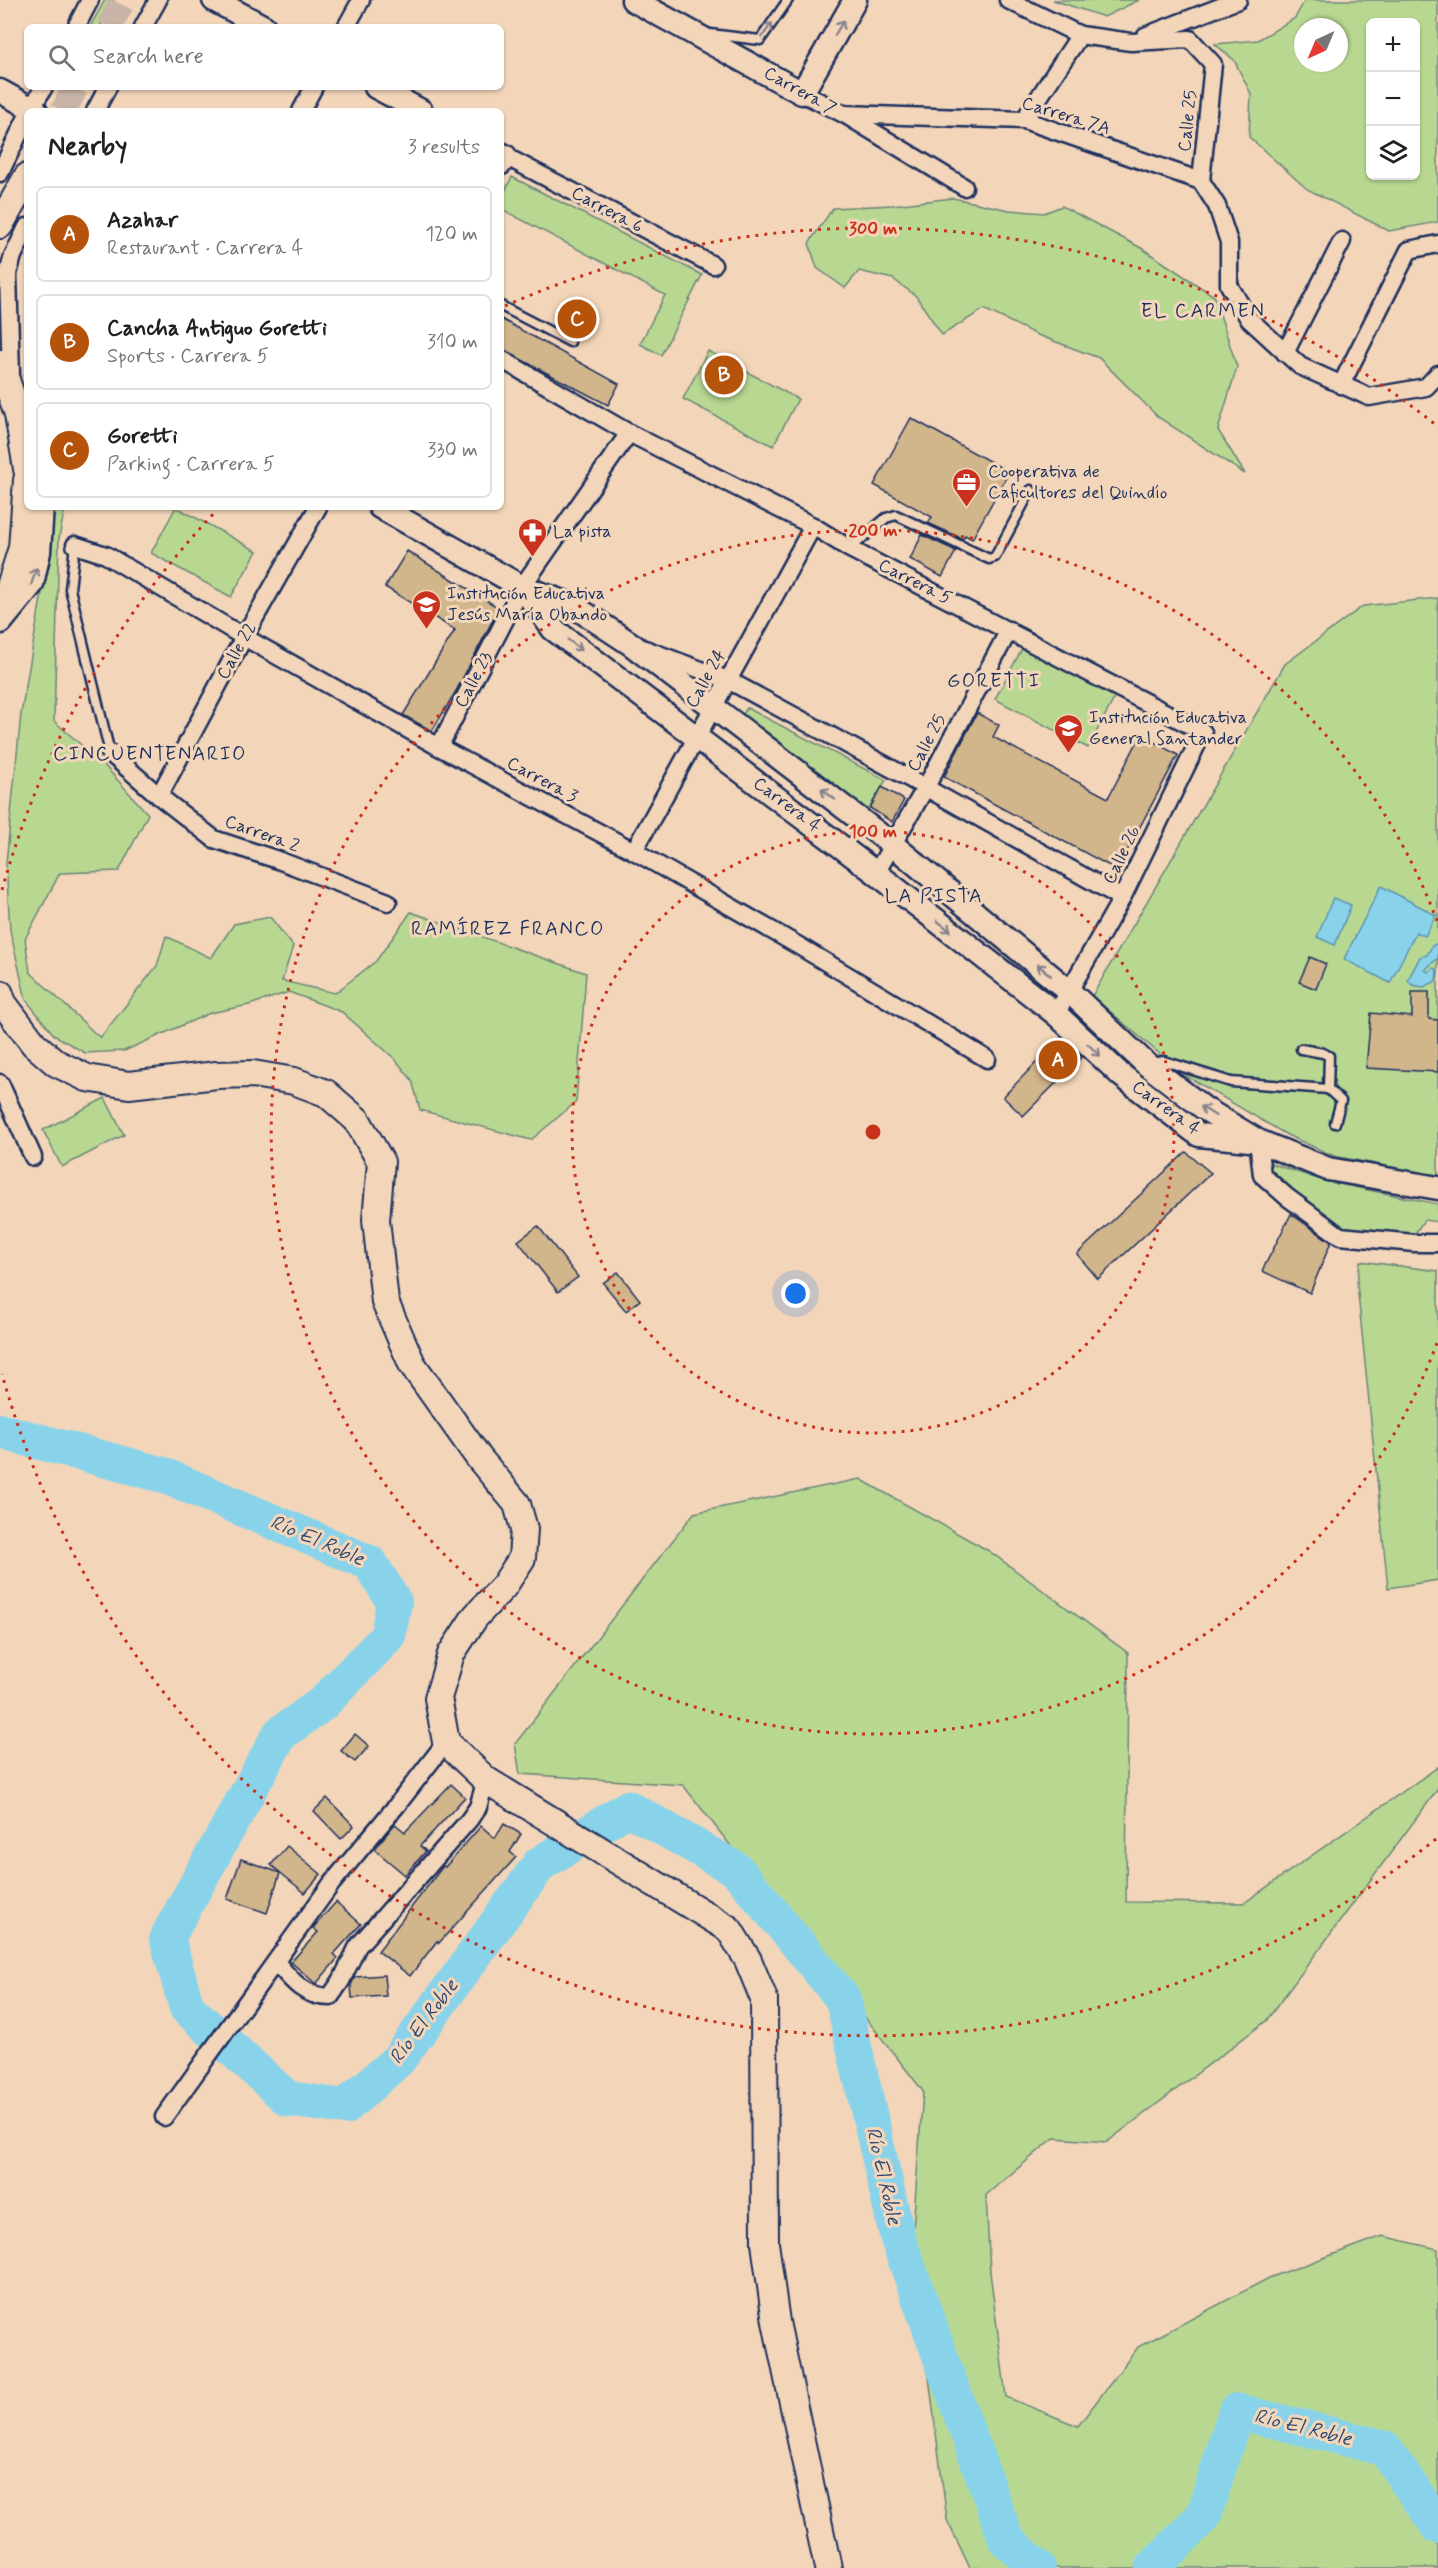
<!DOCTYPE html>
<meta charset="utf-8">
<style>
:root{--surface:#fff;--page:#f6f6f6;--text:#202124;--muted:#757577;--line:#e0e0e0;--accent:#b45309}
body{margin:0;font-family:Mynerve,sans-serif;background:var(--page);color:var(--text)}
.controls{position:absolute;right:18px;top:18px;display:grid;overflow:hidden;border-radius:9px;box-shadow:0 2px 4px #0004}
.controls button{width:54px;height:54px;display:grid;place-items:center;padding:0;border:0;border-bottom:2px solid var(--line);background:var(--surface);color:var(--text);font:30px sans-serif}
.compass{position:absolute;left:1294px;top:18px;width:54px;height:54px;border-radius:50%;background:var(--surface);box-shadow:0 2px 4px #0004;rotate:224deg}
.you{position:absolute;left:796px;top:1294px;width:21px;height:21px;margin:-15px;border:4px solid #fff;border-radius:50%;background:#1a73e8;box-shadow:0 0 0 9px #1a73e833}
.badge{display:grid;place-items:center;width:39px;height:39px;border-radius:50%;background:var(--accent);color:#fff;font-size:20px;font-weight:700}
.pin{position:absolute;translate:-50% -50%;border:3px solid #fff;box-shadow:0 2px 6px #0006}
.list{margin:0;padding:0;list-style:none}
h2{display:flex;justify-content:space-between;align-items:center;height:78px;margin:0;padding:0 24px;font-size:26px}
h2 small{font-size:20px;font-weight:400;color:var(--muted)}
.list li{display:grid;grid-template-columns:39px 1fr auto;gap:18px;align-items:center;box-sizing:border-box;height:96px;margin:0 12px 12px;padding:0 12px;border:2px solid var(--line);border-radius:9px}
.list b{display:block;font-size:22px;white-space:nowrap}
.list p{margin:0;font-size:20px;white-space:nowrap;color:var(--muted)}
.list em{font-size:20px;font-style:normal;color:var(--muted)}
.icon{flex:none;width:33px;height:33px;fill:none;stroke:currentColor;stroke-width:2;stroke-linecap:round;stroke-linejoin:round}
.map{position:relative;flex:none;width:1438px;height:2568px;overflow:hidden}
.search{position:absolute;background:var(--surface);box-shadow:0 2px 4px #0004;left:24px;top:24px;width:480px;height:66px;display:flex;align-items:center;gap:15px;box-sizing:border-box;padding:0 21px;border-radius:9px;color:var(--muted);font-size:22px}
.panel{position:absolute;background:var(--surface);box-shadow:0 2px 4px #0004;left:24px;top:108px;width:480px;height:402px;border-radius:9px}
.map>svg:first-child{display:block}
.green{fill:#b8d892;stroke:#6a8478;stroke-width:1.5;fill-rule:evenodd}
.water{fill:#89d3ea;stroke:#5d91b2;stroke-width:1.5}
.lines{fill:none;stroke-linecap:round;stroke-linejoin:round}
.river{stroke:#89d3ea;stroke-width:36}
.building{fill:#d1b58b;stroke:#1b2f5e;stroke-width:1.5}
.primary-tunnel{stroke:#c8b5a7;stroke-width:26;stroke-dasharray:26 13;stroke-linecap:butt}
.lane-casing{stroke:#1b2f5e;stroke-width:13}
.street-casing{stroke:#1b2f5e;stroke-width:21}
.secondary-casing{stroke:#1b2f5e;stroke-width:27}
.primary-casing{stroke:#1b2f5e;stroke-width:30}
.lane{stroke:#f3d6b9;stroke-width:8}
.street{stroke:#f3d6b9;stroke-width:16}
.secondary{stroke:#f3d6b9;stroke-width:22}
.primary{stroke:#f3d6b9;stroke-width:26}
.oneway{stroke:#87828c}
.ring{fill:none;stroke:#c8321e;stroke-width:3;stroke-dasharray:3 6}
.labels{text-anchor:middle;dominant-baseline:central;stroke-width:6;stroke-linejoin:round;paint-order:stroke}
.street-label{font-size:18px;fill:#1b2f5e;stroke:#f3d6b9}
.poi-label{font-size:18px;fill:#1b2f5e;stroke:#f3d6b9;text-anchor:start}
.neighbourhood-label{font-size:20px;letter-spacing:1.5px;fill:#1b2f5e;stroke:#f3d6b9}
.water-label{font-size:20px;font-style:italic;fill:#2c4873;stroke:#f3d6b9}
.centre{fill:#c8321e;stroke:#f3d6b9;stroke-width:3}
.ring-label{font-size:18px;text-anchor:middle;font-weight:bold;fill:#c8321e;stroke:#f3d6b9;stroke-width:6;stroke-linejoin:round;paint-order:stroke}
</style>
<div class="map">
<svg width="1438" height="2568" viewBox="0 0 1438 2568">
<rect width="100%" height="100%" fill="#f3d6b9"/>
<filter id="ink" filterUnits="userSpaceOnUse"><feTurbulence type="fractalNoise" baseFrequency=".0167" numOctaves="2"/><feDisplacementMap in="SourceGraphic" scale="12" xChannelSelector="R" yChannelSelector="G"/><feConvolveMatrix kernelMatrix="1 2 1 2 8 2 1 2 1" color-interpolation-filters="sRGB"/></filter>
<g filter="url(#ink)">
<g class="green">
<path d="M105 0H114L100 27H90Z"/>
<path d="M1053 0H1139L1104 17Z"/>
<path d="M1305 0H1438V222L1389 231 1307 189 1249 137 1251 94 1234 60 1215 44 1258 40 1295 18ZM1370 22H1416V176H1370ZM1303 27H1339V63H1303Z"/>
<path d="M512 177 702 275 661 355 640 344 665 295 501 209V199Z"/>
<path d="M953 198 1009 210 1044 213 1062 206 1143 249 1214 296 1237 367 1218 430 1245 474 1158 417 1099 358 1035 334 984 309 942 335 916 296 893 279 859 271 845 288 817 268 809 243 833 208 893 205Z"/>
<path d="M708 351 798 399 773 446 683 399Z"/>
<path d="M51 507H65L59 538 54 721 104 765 148 814 119 871 60 873 25 939 30 972 100 1038 157 966 166 936 211 958 234 924 270 917 293 946 282 981 335 993 376 961 411 912 586 973 576 1102 531 1140 420 1110 412 1080 395 1059 342 1012 289 992 249 1005 210 1013 124 1051 85 1053 54 1035 26 1000 10 930 6 863 21 714 48 558Z"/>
<path d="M176 507 257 551 231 597 151 553Z"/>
<path d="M1438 598V1176L1334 1156 1287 1135 1183 1074 1092 996 1285 664 1363 606Z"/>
<path d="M1024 645 1116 695 1088 748 995 699Z"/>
<path d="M747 708 886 780 867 812 741 717Z"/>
<path d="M105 1098 124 1135 62 1167 43 1130Z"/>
<path d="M1270 1163 1324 1181 1438 1204V1222L1424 1220 1414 1235 1338 1226 1271 1173Z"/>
<path d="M1360 1261 1438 1271V1580L1388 1588 1357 1284Z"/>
<path d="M860 1479 989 1551 1128 1653 1126 1902 1244 1903 1438 1767V1789L1266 2021 1107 2142 1054 2138 986 2195 990 2272 1006 2397 1078 2426 1138 2347 1269 2278 1383 2236 1438 2249V2568H970L947 2520 912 2243 923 2091 683 1785 520 1774 515 1744 694 1513Z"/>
</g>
<g class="water">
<path d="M1381 886 1436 915 1425 936 1416 932 1390 983 1344 959Z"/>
<path d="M1333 898 1351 905 1335 945 1317 937Z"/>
<path d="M1438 943V958L1425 970 1428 972 1434 968 1437 970 1436 981 1424 987 1412 985 1408 980 1420 957 1427 955 1432 946Z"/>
</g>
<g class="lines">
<g class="river">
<path d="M0 1431 163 1475 370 1563 394 1602 388 1636 322 1704 280 1734 167 1938 187 2008 288 2099 345 2107 398 2060 540 1864 628 1808 737 1870 843 1999 898 2239 1006 2539 1038 2568"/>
<path d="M1153 2568 1204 2515 1236 2411 1384 2448 1438 2526"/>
</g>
</g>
<g class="building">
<path d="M501 319 619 384 608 405 501 349Z"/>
<path d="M911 418 1009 472 972 539 965 535 963 539 928 523 932 517 874 485Z"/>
<path d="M922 535 956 551 942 577 910 559Z"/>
<path d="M407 551 499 608 456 691 432 731 403 715 455 630 385 587Z"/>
<path d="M977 713 999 725 993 737 1108 798 1141 735 1178 755 1117 870 944 777Z"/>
<path d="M882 787 904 800 892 822 870 808Z"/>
<path d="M1310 957 1326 964 1316 989 1299 982Z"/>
<path d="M1412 992H1429V1019L1438 1020V1072L1366 1068 1371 1013 1412 1017Z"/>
<path d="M1061 1037 1082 1057 1023 1116 1003 1097Z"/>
<path d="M1186 1152 1211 1173 1098 1279 1077 1254Z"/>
<path d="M1291 1214 1331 1242 1310 1293 1262 1271Z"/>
<path d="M538 1226 578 1277 558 1292 518 1241Z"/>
<path d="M618 1272 640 1300 626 1311 603 1283Z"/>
<path d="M355 1734 369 1746 355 1762 341 1751Z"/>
<path d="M451 1784 465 1797 420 1846 426 1851 405 1875 374 1849 395 1824 405 1832Z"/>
<path d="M327 1798 354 1826 341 1839 314 1811Z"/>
<path d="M504 1824 521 1834 510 1852 516 1857 439 1943 437 1941 410 1976 378 1951 443 1866 445 1867 481 1826 495 1838Z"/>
<path d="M287 1846 321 1874 305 1893 271 1865Z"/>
<path d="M241 1859 280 1873 267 1913 227 1899Z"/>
<path d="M336 1902 361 1924 334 1954 338 1958 316 1984 291 1962 318 1932 313 1928Z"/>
<path d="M384 1975 386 1996 352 1998 351 1985 355 1977Z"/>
</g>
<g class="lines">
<g class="primary-tunnel">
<path d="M109 27 123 0"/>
<path d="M63 111 76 87"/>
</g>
<defs>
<g id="lane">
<path d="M710 34 760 40 788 0"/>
<path d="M501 306 570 342"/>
<path d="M75 545 70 589 110 753"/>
<path d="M850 549 886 518 896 515 989 559 995 557 1031 490"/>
<path d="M1152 1063 1164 1061 1231 1082 1328 1089 1329 1056 1323 1053 1301 1049"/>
<path d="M1328 1089 1341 1101 1335 1123"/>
</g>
<g id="street">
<path d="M1008 0 1080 35 1131 42 1190 39 1213 64 1201 181"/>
<path d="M76 27 90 0"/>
<path d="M143 27 158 0"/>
<path d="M346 27 361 0"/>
<path d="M1145 36 1238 0"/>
<path d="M802 93 844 114 964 187"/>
<path d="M30 111 44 87"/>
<path d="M95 111 108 87"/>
<path d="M301 111 314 87"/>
<path d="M844 114 1024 120 1201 181"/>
<path d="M1024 120 1080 35"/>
<path d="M505 156 713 265"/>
<path d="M0 173 27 117"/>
<path d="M1201 181 1217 206 1229 242V285L1249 319 1300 366 1369 397 1426 387 1438 374"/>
<path d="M1285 353 1342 241"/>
<path d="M501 359 629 433 813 526 850 549 1203 732 1122 898 1056 1014"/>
<path d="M11 375 8 274 13 256 27 227"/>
<path d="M1341 385 1409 250 1438 244"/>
<path d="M75 545 106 555 244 637 439 747 634 851 799 946 987 1059"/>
<path d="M645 649 728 680 898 772 1122 898"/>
<path d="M439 747 522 587 629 433"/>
<path d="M110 753 159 796 214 839 278 860 388 902"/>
<path d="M159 796 244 637 318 507"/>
<path d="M634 851 813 526"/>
<path d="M876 873 926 787 1009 630"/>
<path d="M0 1083 33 1157"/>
<path d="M1258 1141 1262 1175 1287 1197 1340 1236 1414 1243H1438"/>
<path d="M276 1962C291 1980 304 1997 330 1997L341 1981 358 1946 469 1820 478 1807 486 1780"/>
<path d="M164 2117 332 1883 397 1805 446 1742"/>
</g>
<g id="secondary">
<path d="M214 0 264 27"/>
<path d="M633 0 802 93 855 0"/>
<path d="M376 87 421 111"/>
<path d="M0 91 36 111"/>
<path d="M501 154 505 156 501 163"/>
<path d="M380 507 522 587 572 605 631 644 893 845 1070 992 1146 1064 1205 1109 1258 1141 1328 1169 1438 1188"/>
<path d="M522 587 553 629 876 873 1056 1014 1121 1075 1199 1135 1250 1140"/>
<path d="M1 622 32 584 39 552 42 507"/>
</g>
<g id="primary">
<path d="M0 225 27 177"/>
<path d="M0 363 18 414 27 469"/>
<path d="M0 618 22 548 27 480"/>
<path d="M0 994 3 1003 34 1044 56 1063 87 1078 129 1085 217 1075 253 1074 294 1081 326 1093 357 1120 381 1162 376 1220 385 1302 412 1364 479 1458 517 1504 524 1529 522 1558 504 1586 475 1617 451 1654 438 1698 446 1742 486 1780 729 1929 748 1960 764 1999 765 2243 776 2322 828 2568"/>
</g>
</defs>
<use href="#lane" class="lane-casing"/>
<use href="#street" class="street-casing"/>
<use href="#secondary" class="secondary-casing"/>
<use href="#primary" class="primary-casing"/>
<use href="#lane" class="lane"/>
<use href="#street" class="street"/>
<use href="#secondary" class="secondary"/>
<use href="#primary" class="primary"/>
</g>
<defs><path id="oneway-shaft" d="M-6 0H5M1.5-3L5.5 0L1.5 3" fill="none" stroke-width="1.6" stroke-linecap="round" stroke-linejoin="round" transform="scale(1.5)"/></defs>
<g class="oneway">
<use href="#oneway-shaft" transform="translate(839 28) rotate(-60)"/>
<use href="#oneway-shaft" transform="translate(767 30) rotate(-55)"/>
<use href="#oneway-shaft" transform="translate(34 576) rotate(-72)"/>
<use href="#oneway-shaft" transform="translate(575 645) rotate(37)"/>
<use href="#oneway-shaft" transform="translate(828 794) rotate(-142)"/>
<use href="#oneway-shaft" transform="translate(944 926) rotate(38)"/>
<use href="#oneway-shaft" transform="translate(1044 970) rotate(-140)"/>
<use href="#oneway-shaft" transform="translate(1094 1050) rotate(44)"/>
<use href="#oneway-shaft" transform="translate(1208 1111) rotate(-147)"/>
</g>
</g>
<g class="ring">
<circle cx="873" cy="1132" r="301"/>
<path d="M1437 1343A602 602 0 1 1 1437 921"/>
<path d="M1436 1839A904 904 0 0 1 2 1374M2 890A904 904 0 0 1 217 510M505 306A904 904 0 0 1 1436 425"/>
</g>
<defs>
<symbol id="office-pin" viewBox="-11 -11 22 30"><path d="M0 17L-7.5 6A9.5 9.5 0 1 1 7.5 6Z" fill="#c8321e" stroke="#f3d6b9"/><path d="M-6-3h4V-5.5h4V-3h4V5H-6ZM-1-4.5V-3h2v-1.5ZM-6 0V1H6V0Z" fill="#fff"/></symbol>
<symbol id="pharmacy-pin" viewBox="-11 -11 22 30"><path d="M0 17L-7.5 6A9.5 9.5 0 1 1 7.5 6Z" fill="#c8321e" stroke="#f3d6b9"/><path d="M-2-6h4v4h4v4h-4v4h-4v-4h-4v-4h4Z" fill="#fff"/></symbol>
<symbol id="school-pin" viewBox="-11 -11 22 30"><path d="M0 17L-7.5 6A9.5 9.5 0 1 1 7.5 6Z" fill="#c8321e" stroke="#f3d6b9"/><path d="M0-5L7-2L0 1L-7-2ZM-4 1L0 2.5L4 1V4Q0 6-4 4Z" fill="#fff"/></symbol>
<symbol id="university-pin" viewBox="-11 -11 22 30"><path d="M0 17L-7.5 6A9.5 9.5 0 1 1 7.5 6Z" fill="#c8321e" stroke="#f3d6b9"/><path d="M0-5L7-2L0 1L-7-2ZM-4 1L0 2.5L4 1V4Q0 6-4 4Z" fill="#fff"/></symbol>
</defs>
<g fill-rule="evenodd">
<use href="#office-pin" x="950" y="466" width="33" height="45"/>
<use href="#pharmacy-pin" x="516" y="516" width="33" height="45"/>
<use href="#school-pin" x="410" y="588" width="33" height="45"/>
<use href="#university-pin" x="1052" y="712" width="33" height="45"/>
</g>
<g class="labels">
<g class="street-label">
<text transform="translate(800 91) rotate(29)">Carrera 7</text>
<text transform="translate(1066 116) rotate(17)">Carrera 7A</text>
<text transform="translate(1188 121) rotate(-84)">Calle 25</text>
<text transform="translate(607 210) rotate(28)">Carrera 6</text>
<text transform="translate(915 582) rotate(27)">Carrera 5</text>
<text transform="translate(237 651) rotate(-61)">Calle 22</text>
<text transform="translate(706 679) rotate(-61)">Calle 24</text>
<text transform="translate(474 680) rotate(-62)">Calle 23</text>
<text transform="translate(927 743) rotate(-62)">Calle 25</text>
<text transform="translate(542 780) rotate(28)">Carrera 3</text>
<text transform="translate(787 805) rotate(37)">Carrera 4</text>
<text transform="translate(262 834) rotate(20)">Carrera 2</text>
<text transform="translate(1122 855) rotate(-64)">Calle 26</text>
<text transform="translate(1166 1108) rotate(36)">Carrera 4</text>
</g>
<g class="poi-label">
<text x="988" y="472">Cooperativa de<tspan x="988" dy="21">Caficultores del Quindío</tspan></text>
<text x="553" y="532">La pista</text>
<text x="447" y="594">Institución Educativa<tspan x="447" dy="21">Jesús María Obando</tspan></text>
<text x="1089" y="718">Institución Educativa<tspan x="1089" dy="21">General Santander</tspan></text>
</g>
<g class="neighbourhood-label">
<text x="1203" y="311">EL CARMEN</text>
<text x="994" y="681">GORETTI</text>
<text x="150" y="754">CINCUENTENARIO</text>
<text x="934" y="896">LA PISTA</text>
<text x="508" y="929">RAMÍREZ FRANCO</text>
</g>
<g class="water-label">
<text transform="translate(317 1541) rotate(23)">Río El Roble</text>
<text transform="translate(424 2022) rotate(-53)">Río El Roble</text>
<text transform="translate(883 2176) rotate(77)">Río El Roble</text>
<text transform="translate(1303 2428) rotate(14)">Río El Roble</text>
</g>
</g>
<circle cx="873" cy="1132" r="9" class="centre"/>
<g class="ring-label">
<text x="873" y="234">300 m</text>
<text x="873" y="536">200 m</text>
<text x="873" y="837">100 m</text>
</g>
</svg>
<div class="controls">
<button>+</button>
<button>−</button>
<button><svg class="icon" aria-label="layers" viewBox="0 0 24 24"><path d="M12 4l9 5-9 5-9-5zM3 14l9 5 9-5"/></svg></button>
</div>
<svg class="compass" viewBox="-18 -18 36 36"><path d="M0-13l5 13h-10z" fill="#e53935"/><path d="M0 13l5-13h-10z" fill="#757577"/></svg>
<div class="you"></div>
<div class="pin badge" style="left:1058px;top:1060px">A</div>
<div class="pin badge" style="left:724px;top:375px">B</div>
<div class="pin badge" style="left:577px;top:319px">C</div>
<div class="search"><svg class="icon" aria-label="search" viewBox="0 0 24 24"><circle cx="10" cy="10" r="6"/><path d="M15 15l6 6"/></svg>Search here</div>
<section class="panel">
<h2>Nearby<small>3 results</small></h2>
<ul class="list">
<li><span class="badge">A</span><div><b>Azahar</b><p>Restaurant · Carrera 4</p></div><em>120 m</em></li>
<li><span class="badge">B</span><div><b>Cancha Antiguo Goretti</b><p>Sports · Carrera 5</p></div><em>310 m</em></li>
<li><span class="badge">C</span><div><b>Goretti</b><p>Parking · Carrera 5</p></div><em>330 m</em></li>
</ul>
</section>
</div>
